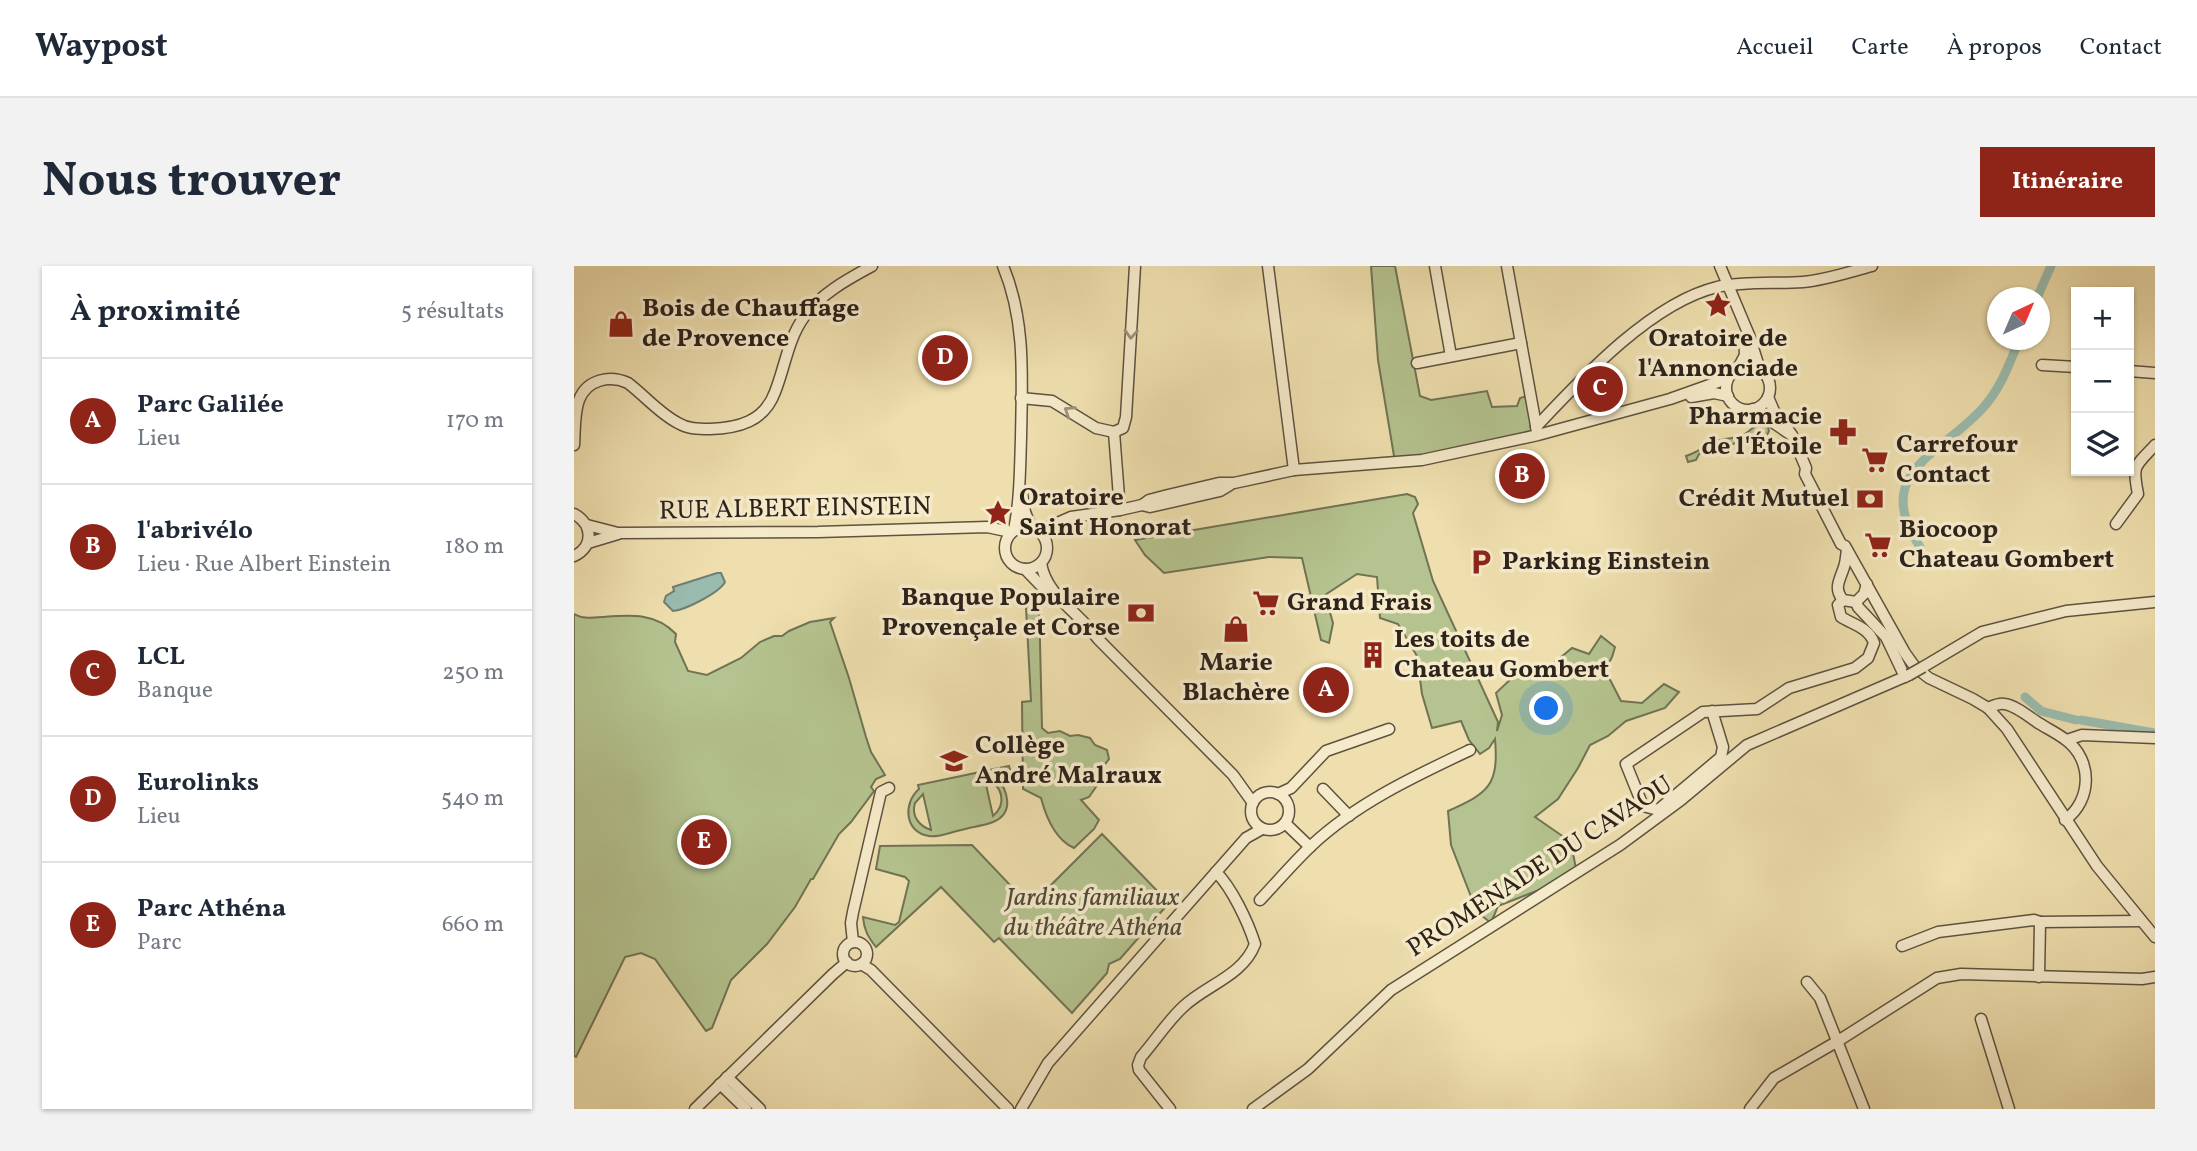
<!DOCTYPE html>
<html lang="fr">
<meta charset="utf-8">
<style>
:root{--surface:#fff;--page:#f2f2f3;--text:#1f2937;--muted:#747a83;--line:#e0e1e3;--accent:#8f2418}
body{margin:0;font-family:Vollkorn,serif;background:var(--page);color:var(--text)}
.controls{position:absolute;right:21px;top:21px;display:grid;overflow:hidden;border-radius:0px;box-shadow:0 2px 5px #0004}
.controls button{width:63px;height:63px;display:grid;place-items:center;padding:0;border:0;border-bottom:2px solid var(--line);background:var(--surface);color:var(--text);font:35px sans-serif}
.compass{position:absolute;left:1413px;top:21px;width:63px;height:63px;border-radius:50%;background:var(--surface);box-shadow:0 2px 5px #0004;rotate:44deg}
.you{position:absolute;left:973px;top:443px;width:24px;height:24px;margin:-18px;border:5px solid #fff;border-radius:50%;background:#1a73e8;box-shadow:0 0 0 10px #1a73e833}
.badge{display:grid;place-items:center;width:46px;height:46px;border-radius:50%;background:var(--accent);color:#fff;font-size:23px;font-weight:700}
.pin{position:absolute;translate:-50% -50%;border:4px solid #fff;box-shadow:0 2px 7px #0006}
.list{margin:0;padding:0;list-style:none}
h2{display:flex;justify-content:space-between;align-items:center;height:91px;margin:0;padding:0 28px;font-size:30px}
h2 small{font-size:23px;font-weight:400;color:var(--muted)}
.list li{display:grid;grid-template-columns:46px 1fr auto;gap:21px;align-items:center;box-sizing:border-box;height:126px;padding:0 28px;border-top:2px solid var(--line)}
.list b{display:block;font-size:26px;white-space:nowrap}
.list p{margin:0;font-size:23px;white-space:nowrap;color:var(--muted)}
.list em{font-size:23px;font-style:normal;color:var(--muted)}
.icon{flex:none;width:38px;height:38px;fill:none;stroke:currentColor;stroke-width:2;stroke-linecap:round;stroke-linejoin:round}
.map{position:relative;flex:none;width:1581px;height:843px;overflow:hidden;border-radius:0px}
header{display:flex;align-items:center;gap:42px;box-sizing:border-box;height:98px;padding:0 35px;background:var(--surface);border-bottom:2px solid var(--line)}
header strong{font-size:33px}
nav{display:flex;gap:38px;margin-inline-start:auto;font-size:24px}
.intro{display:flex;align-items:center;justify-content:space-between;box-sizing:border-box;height:168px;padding:0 42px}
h1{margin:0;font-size:49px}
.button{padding:18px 32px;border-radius:0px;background:var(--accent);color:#fff;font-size:24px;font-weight:700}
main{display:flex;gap:42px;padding:0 42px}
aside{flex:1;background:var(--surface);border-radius:0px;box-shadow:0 2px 5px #0004}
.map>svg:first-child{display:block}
.green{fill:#b4c38f;stroke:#707355;stroke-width:2;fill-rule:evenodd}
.water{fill:#9abcaf;stroke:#6e7f74;stroke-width:2}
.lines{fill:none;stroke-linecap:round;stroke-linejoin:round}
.canal{stroke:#9abcaf;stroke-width:9}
.minor-casing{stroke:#5e5240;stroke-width:13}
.minor{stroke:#f5eaca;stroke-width:10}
.minor-bridge-casing{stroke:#5e5240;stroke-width:13;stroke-linecap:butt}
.minor-bridge{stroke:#f5eaca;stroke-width:10}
.oneway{stroke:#9b907b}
.labels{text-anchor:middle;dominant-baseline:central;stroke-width:7;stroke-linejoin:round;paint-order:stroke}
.poi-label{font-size:26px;font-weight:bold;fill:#2d231b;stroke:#f5eaca;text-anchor:start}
.street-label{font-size:26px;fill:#2d231b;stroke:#f5eaca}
.park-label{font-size:26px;font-style:italic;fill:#4f4b38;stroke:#f5eaca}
</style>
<header>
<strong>Waypost</strong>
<nav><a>Accueil</a><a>Carte</a><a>À propos</a><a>Contact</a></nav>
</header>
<div class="intro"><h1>Nous trouver</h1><a class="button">Itinéraire</a></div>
<main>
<aside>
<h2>À proximité<small>5 résultats</small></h2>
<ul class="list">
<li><span class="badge">A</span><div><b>Parc Galilée</b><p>Lieu</p></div><em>170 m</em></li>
<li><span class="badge">B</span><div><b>l'abrivélo</b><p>Lieu · Rue Albert Einstein</p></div><em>180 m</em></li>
<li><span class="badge">C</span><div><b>LCL</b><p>Banque</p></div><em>250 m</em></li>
<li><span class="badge">D</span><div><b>Eurolinks</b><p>Lieu</p></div><em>540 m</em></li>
<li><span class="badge">E</span><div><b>Parc Athéna</b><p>Parc</p></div><em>660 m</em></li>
</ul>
</aside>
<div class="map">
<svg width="1581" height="843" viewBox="0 0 1581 843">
<rect width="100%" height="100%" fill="#efdfae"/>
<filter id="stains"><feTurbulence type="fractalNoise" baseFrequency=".00286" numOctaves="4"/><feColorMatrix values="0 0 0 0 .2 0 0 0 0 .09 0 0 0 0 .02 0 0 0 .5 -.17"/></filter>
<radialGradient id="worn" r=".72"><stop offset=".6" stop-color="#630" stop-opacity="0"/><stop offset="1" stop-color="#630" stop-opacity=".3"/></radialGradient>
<g class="green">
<path d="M797 0H821L846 130 857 134 913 125 918 141 943 140 946 132 956 129 964 169 821 196 804 94Z"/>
<path d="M1188 157 1193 158 1195 165 1193 169 1132 185 1125 188 1122 194 1114 196 1112 190C1124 186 1132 179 1143 175 1151 172 1161 173 1169 169 1177 165 1179 159 1188 157Z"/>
<path d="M833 228 841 231 844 238 839 247 859 315 924 456 923 465 928 449 922 427 940 410 968 407 998 382 1015 388 1027 370 1041 381 1038 391 1031 404 1047 435 1068 437 1090 418 1105 426 1091 442 1052 455 1034 470 1016 479 1004 502 984 533 961 551 997 576 1002 603 973 621 924 640 917 657 903 646 877 579 874 545C914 527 925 520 921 473L915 482 906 488 895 474 887 455 858 462 848 428 843 390 824 358 806 352 803 311 783 308 751 329 759 357 755 377 747 374 728 292 695 291 590 307 571 289 561 274Z"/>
<path d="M465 333 468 462 474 467 486 465 496 470 504 469 516 472 521 479 533 484 535 493 522 510 524 518 515 531 507 534 525 554 520 563 500 582C482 574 472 551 467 532L449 523 448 436 457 435 452 341Z"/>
<path d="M0 348C9 353 18 352 28 351 55 349 81 346 102 368L101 376 114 405 133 409 167 392 186 376 200 370H208L215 365 236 356 260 352 256 356 275 412 292 471 297 486 311 509 302 513 297 521 300 525 277 556 265 568 239 613H237L221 641 193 678 157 714 138 762 132 765 81 693 67 687 51 691 2 791 0 790Z"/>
<path d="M435 500 437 507 422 511C434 524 441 547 419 556 409 560 397 561 387 564 377 566 364 572 355 570 330 566 329 537 345 523L344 519ZM411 514C429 518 433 538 419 550ZM349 528 357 563V564C345 560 337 550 341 537Z"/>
<path d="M528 568 595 637 546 693 535 698 533 707 498 747 425 672 420 676 367 621 302 681C294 671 290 664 289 651L321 659 325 656 335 615 331 611 302 603 306 580 398 579 456 640Z"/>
</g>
<path class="water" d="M143 307H147L151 316C145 327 111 344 99 345L90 336 92 330 100 325 99 321Z"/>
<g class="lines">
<g class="canal">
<path d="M1463 32 1477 0"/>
<path d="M1346 281C1297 208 1365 189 1407 144 1426 124 1435 99 1445 74"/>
<path d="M1451 431 1467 445 1502 454"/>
<path d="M1507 454 1581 467"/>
</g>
<defs>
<g id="minor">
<path d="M429 0C452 55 448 113 447 172 446 202 446 234 440 264"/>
<path d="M694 0 720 204"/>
<path d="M861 0 877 90"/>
<path d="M933 0 963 165"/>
<path d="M1146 0 1175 69 1186 104"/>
<path d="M843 97 947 77"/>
<path d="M1468 99 1502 101"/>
<circle cx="1174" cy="122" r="22"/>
<path d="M1164 102 1171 89 1170 70"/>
<path d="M1555 105 1581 107"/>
<path d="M1117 131 1140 127 1154 130"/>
<path d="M1194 131 1200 145 1218 169 1232 202 1231 208 1267 278 1271 280 1331 387 1341 401 1355 412 1399 433 1414 442 1433 463 1523 600 1581 671"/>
<path d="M447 132 478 135 522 162 540 166"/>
<path d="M1179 143 1216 168"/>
<path d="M962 161C1008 112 1077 37 1143 21 1171 15 1201 18 1229 16 1252 14 1275 6 1298 0"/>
<path d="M540 166 549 162 552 151 561 0"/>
<path d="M540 166 546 244"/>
<path d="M0 179C1 165 0 147 5 134 13 113 36 109 54 117 71 130 86 148 104 157 114 163 124 163 136 163 164 162 190 156 201 126 211 101 214 73 230 51 246 28 274 13 298 0"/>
<path d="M448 228 451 246 457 261"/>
<path d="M568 239 576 241 646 225 656 219"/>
<path d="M0 248C19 258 20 281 0 290"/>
<path d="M1542 258 1564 228C1558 198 1561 201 1581 179"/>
<path d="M13 259 44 267 244 266 413 261 437 266"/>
<circle cx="452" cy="282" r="21"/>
<path d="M465 265 497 251 546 244 568 239 575 234 594 229 645 217H660L720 204 848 194 964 169 1096 133 1144 116 1157 108"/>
<path d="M14 277 44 268"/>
<path d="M1273 284C1272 289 1272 296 1270 301 1266 314 1259 322 1269 334L1282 336 1290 328 1293 318"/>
<path d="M467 297C472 330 506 347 524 373L659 509 679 537"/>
<path d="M451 303 475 328"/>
<path d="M1282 336 1284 341 1312 371 1331 411"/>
<path d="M1349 401 1408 366 1492 345 1581 336"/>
<path d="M1414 442C1419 440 1424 437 1430 438 1441 439 1454 450 1463 456 1472 462 1483 467 1492 474 1519 494 1518 535 1491 554"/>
<path d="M1138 445 1149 481 1147 491 1084 544 1069 540 1052 498 1129 446 1183 443 1215 422 1281 402 1294 392 1300 377C1295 362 1280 359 1267 351L1264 339 1269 334"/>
<path d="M1493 474 1508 469 1581 472"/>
<path d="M749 523 775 550"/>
<circle cx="696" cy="545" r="19"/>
<path d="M704 528 717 522 752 485 815 463"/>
<path d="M711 557 736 581"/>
<path d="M686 634C703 616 720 596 738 579 783 537 841 510 896 484"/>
<path d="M1466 656 1567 655"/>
<path d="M279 676 277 657 279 646 307 526 315 522"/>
<circle cx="281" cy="688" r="12"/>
<path d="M1328 680 1364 666 1460 654 1466 656 1465 711"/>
<path d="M287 698 297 704 434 843"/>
<path d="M1233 716 1246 732 1290 843"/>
<path d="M1407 753 1435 843"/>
<path d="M153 811 186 843"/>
<path d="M146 818 172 843"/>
<path d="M121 843 259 708 273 696"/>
<path d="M447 843 474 797 672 572 688 563"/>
<path d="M596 843 565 804 564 799 567 791C581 775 593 756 609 741 632 719 669 710 681 678 674 656 658 622 642 606"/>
<path d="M679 843 734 803 817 724 1046 579 1107 534 1173 479 1335 409"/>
<path d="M1176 843 1200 812 1264 775 1363 712 1387 708 1568 713 1581 711"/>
</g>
</defs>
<use href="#minor" class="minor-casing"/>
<use href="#minor" class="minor"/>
<defs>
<path id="minor-bridge" d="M1335 409 1349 401"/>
</defs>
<use href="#minor-bridge" class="minor-bridge-casing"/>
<use href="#minor-bridge" class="minor-bridge"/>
</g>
<defs><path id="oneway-chevron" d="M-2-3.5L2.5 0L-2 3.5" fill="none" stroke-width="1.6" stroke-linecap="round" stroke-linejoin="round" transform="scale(1.75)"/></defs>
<g class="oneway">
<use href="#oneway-chevron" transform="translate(557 68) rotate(93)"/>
<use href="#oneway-chevron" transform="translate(495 145) rotate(-147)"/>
</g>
<defs>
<symbol id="sight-bare" viewBox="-9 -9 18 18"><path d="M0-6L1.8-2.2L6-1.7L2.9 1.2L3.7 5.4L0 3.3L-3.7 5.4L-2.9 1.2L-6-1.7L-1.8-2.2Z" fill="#8f2418" stroke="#f5eaca" stroke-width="2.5" paint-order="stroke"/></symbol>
<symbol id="shop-bare" viewBox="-9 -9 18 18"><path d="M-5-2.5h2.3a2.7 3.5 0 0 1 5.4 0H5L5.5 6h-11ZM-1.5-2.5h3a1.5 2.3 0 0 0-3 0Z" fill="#8f2418" stroke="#f5eaca" stroke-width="2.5" paint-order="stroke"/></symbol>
<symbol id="pharmacy-bare" viewBox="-9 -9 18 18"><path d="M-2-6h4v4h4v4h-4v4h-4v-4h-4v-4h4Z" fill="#8f2418" stroke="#f5eaca" stroke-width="2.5" paint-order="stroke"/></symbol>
<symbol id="supermarket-bare" viewBox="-9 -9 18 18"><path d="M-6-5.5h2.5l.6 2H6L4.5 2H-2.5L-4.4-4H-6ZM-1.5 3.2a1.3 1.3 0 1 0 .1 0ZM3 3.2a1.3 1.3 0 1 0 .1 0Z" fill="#8f2418" stroke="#f5eaca" stroke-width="2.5" paint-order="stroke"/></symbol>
<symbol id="bank-bare" viewBox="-9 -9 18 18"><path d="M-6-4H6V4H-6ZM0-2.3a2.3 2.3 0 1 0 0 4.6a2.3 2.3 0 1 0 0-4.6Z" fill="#8f2418" stroke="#f5eaca" stroke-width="2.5" paint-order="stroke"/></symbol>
<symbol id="parking-bare" viewBox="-9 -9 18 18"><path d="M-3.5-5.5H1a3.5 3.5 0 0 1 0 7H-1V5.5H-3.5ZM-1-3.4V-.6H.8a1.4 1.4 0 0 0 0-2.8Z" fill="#8f2418" stroke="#f5eaca" stroke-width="2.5" paint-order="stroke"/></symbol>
<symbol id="building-bare" viewBox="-9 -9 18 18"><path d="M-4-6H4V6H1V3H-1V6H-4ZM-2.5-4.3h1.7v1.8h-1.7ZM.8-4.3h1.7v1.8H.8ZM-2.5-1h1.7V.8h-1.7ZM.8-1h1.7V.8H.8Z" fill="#8f2418" stroke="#f5eaca" stroke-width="2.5" paint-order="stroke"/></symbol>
<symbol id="school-bare" viewBox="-9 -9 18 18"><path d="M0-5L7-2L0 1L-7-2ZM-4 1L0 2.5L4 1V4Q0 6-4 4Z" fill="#8f2418" stroke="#f5eaca" stroke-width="2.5" paint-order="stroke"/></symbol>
</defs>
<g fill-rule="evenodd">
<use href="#sight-bare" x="1125" y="20" width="38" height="38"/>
<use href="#shop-bare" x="28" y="39" width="38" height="38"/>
<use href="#pharmacy-bare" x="1250" y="147" width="38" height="38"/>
<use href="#supermarket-bare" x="1282" y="175" width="38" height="38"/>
<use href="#bank-bare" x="1277" y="214" width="38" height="38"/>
<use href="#sight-bare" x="405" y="228" width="38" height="38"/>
<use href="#supermarket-bare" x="1285" y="260" width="38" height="38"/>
<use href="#parking-bare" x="888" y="277" width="38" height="38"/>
<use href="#supermarket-bare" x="673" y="318" width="38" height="38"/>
<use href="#bank-bare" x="548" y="328" width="38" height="38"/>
<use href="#shop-bare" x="643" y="344" width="38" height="38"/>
<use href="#building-bare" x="780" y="370" width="38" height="38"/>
<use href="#school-bare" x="361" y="476" width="38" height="38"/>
</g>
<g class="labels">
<g class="poi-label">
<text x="68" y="43">Bois de Chauffage<tspan x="68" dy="30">de Provence</tspan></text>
<text x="1144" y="73" text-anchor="middle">Oratoire de<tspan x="1144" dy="30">l'Annonciade</tspan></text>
<text x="1248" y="151" text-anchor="end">Pharmacie<tspan x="1248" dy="30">de l'Étoile</tspan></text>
<text x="1322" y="179">Carrefour<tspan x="1322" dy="30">Contact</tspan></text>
<text x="445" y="232">Oratoire<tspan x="445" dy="30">Saint Honorat</tspan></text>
<text x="1275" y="233" text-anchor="end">Crédit Mutuel</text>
<text x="1325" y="264">Biocoop<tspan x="1325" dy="30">Chateau Gombert</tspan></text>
<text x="928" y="296">Parking Einstein</text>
<text x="546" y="332" text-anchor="end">Banque Populaire<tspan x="546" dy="30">Provençale et Corse</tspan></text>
<text x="713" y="337">Grand Frais</text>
<text x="820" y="374">Les toits de<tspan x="820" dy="30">Chateau Gombert</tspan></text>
<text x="662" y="397" text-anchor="middle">Marie<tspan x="662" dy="30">Blachère</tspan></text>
<text x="401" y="480">Collège<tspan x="401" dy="30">André Malraux</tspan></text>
</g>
<g class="street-label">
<text transform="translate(221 243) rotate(-1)">RUE ALBERT EINSTEIN</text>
<text transform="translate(966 601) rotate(-33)">PROMENADE DU CAVAOU</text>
</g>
<g class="park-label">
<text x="519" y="632">Jardins familiaux<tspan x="519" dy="30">du théâtre Athéna</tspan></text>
</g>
</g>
<rect width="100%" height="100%" filter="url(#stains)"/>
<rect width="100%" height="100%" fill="url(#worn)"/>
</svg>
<div class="controls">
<button>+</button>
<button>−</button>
<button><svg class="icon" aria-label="layers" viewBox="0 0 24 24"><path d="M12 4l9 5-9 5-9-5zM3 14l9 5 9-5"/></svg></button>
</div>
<svg class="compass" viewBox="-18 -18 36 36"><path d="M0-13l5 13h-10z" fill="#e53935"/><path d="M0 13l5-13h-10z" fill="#747a83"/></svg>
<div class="you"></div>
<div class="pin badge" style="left:752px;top:424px">A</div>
<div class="pin badge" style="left:948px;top:210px">B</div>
<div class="pin badge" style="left:1026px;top:123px">C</div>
<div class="pin badge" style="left:371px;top:92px">D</div>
<div class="pin badge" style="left:130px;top:576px">E</div>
</div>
</main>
